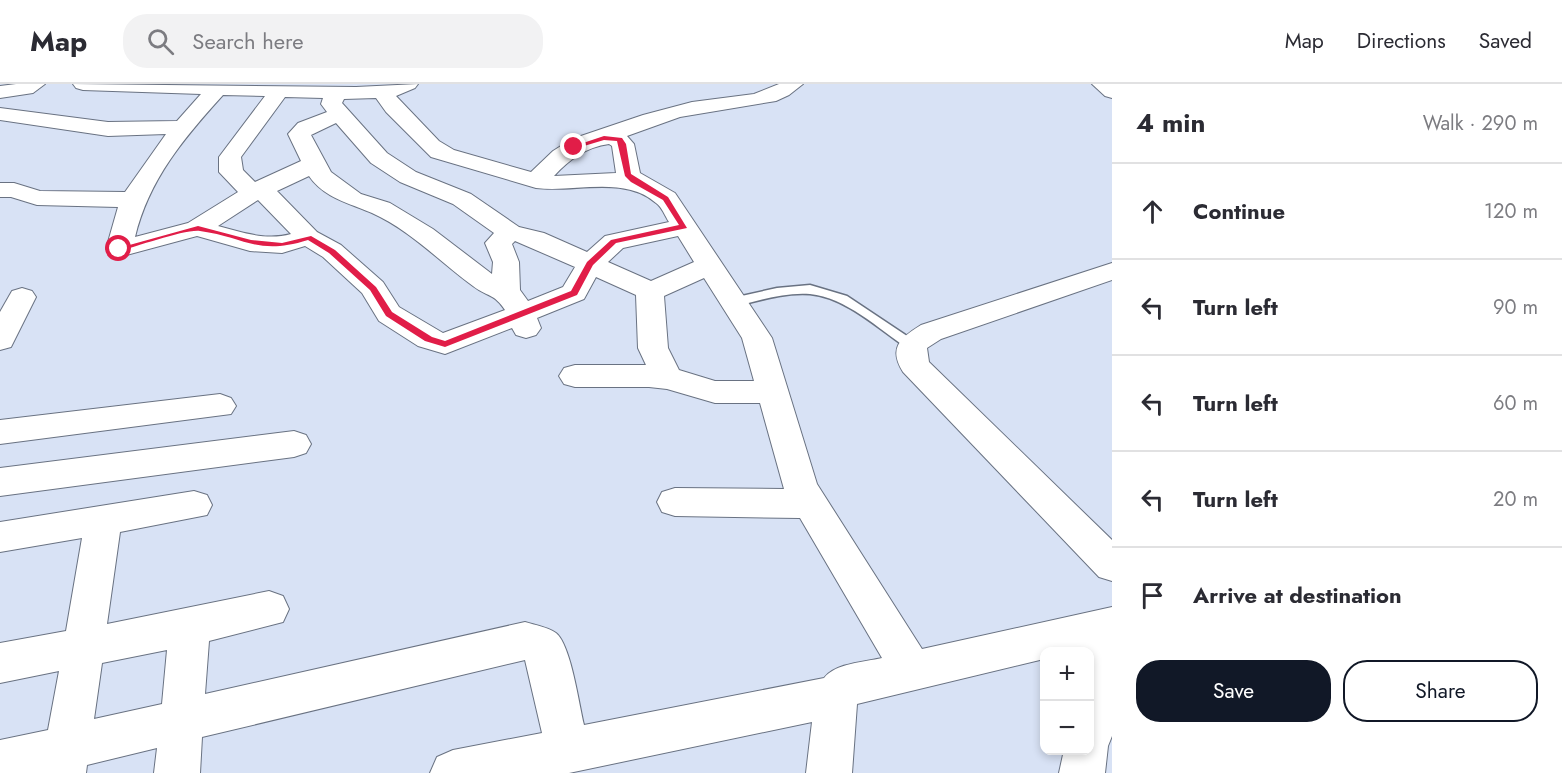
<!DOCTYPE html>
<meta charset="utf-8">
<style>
:root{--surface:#fff;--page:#f2f2f3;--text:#2b2b33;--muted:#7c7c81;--line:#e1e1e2;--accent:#111827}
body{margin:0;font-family:Jost,sans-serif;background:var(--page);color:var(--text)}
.controls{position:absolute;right:18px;bottom:18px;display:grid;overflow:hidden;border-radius:12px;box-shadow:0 3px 9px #0003}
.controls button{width:54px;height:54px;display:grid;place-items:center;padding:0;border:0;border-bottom:2px solid var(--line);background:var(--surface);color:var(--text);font:30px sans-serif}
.stop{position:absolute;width:18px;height:18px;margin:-14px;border:4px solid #e11d48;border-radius:50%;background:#fff}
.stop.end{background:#e11d48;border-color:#fff;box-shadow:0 2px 6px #0008}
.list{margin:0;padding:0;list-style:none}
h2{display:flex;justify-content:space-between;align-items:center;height:78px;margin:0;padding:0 24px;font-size:26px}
h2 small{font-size:20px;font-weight:400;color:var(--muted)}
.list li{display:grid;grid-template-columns:39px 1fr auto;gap:18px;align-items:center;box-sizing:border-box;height:96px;padding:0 24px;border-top:2px solid var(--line)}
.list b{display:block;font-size:22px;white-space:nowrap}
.list em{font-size:20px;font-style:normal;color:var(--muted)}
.actions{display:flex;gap:12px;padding:18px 24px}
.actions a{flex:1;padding:14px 0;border:2px solid var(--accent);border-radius:24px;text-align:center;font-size:21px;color:var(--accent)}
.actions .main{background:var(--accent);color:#fff}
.icon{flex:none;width:33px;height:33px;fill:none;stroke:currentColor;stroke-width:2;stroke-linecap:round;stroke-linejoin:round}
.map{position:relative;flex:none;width:1112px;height:689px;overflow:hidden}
header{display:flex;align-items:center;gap:36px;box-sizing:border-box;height:84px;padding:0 30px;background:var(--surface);border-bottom:2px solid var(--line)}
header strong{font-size:28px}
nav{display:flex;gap:33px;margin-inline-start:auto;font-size:21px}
.search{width:420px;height:54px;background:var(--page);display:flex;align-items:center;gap:15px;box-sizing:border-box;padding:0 21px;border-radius:24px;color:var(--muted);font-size:22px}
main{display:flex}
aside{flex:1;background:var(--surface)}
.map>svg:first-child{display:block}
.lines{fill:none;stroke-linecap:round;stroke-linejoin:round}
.lane-casing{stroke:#697282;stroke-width:3}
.street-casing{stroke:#697282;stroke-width:2}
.lane{fill:#fff;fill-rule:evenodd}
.street{fill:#fff;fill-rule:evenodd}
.route{fill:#e11d48}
</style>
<header>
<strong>Map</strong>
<div class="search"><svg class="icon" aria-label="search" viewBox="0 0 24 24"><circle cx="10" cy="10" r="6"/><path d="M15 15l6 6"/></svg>Search here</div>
<nav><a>Map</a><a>Directions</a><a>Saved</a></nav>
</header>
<main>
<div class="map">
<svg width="1112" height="689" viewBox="0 0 1112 689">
<rect width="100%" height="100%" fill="#d8e2f5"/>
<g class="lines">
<defs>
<path id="lane" d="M810 201 847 212 919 260 912 265 907 264C879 245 845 213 810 210 784 208 758 217 733 223L726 218 728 215 777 204Z"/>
<g id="street">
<path d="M16 0H45L33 9 0 14V2Z"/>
<path d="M73 0 356 3 418 0 415 4 396 12 439 57 454 66 531 88 553 67 572 55 643 31 692 18 754 10 779 0H803L789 11 776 17 680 33 627 52 634 60 640 89 675 109 772 254 817 400 922 565 1112 523V652L1108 662 1105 689H1059L1064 666H1090V568L1086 566 1044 568V575L857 620 852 689H806L812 638 569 689H430L437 673 453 666 542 649 525 576 202 653 200 689H154L157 664 87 681 86 689H0V656L48 646 59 587 0 599V559L66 547 82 454 0 468V438L194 407 207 411 212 421 207 431 120 448 107 540 269 507 283 512 289 525 283 538 209 557 205 610 525 538C535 541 548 543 556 549 571 561 579 621 584 641L824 594C836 579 864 578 882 574L800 434 675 432 662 428 657 418 662 408 675 404 784 405 760 319H715L667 305 649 303H575L564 300 559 292 564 284 575 281H646L638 264 636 211 596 193 584 215 537 234 541 244 536 251 526 254 516 251 512 244 445 270 418 262 379 237 362 209 323 173 305 162 282 169 250 167 197 152 119 173 110 171 106 165 118 123 37 121 11 113H0V99H14L40 107 125 108 166 50 108 52 0 36V24L108 38 177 37 201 10 83 6 76 4ZM223 11 265 12 219 73V88L238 108 188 139 135 153C149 95 184 54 223 11ZM285 13 323 14 321 20 327 28 298 39 288 50 301 77 255 98 243 86 241 73ZM376 14 386 28 431 73 536 104C574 109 624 91 656 119 662 123 665 132 669 138L605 152 587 168 544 149 519 143 471 110 416 88 387 69 342 19 344 15ZM336 39 371 79 400 98 453 120 494 149 485 159 493 178 492 190 433 145 390 119 361 110 331 88 311 51ZM609 60 612 62 616 89 554 92C570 75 586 63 609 60ZM309 92C324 114 349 119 372 129 410 146 440 178 473 202 487 213 494 209 505 226L443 249 399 223 383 198 341 161 317 148 277 107ZM258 116 291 150C266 157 241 148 218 142ZM678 152 694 178 651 197 608 178 623 164ZM515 157 575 183 563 203 528 217 520 206 519 178 512 160ZM704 194 742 254 754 297H715L679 286 668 264 664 212ZM167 566 162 620 94 635 102 579Z"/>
<path d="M1092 0H1112V14L1105 12Z"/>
<path d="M1112 179V196L941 255 927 264 929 278 1112 456V497L1099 493 903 288C888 264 900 254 921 241Z"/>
<path d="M22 204 32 207 36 213 11 263 0 266V228L12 207Z"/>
<path d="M220 310 231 314 236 322 231 330 0 360V336Z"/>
<path d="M294 347 306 351 311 360 306 369 294 373 0 412V384Z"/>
</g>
</defs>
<use href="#lane" class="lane-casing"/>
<use href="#street" class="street-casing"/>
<use href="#lane" class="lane"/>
<use href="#street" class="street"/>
</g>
<path class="route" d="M604 52 622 54 626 60 631 90 668 113 687 144 616 159 593 181 577 211 445 263 425 257 386 232 370 206 329 169 308 156C257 172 245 153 200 147 185 145 136 163 119 167L115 165 198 142 251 156 282 159 311 152 335 166 376 203 392 228 432 253 445 257 571 207 587 178 611 156 679 141 663 116 631 98 625 92 617 57 604 56 574 65 571 63Z"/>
</svg>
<div class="controls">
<button>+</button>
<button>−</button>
</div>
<div class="stop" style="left:119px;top:165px"></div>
<div class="stop end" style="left:574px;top:63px"></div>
</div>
<aside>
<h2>4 min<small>Walk · 290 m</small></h2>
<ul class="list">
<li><svg class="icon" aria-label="ahead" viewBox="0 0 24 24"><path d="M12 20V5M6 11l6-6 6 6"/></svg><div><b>Continue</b></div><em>120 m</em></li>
<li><svg class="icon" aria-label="left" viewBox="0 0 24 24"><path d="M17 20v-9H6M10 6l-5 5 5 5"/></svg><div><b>Turn left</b></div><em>90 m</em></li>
<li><svg class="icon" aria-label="left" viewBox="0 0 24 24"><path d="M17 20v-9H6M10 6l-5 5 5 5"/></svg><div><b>Turn left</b></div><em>60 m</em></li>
<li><svg class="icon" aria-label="left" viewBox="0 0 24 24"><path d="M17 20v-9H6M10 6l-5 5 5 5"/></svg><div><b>Turn left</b></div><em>20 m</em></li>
<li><svg class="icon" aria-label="arrive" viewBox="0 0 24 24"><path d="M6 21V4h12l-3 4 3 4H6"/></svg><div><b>Arrive at destination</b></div></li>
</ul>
<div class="actions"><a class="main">Save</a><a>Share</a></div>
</aside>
</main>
